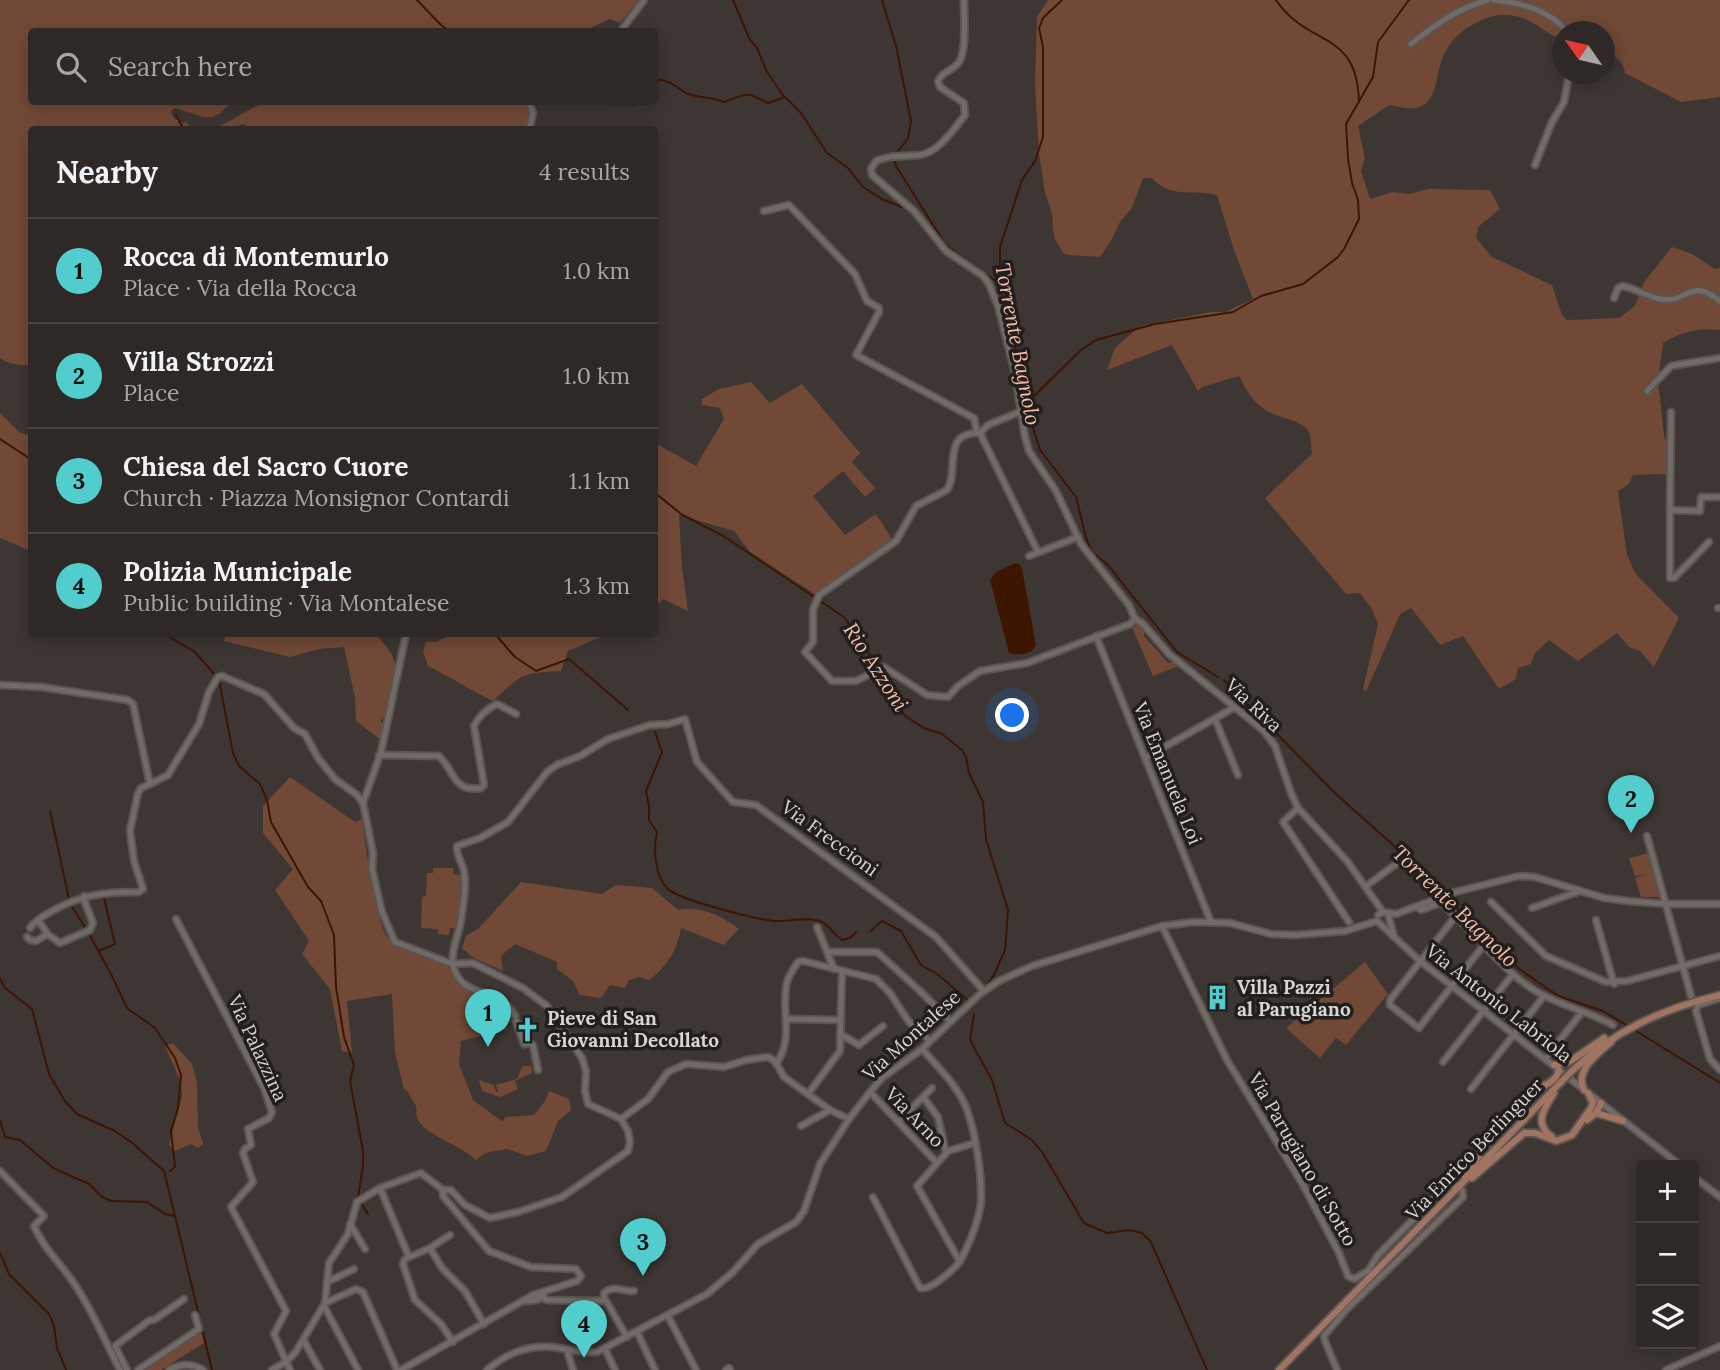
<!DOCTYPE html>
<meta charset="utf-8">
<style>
:root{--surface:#2e2826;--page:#3a3432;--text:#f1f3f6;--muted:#a7a6a7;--line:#494443;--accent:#52cdcd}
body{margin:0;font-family:Lora,serif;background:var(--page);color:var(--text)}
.controls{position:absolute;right:21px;bottom:21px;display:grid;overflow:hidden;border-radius:7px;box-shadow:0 4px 18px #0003}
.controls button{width:63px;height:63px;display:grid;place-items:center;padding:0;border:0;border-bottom:2px solid var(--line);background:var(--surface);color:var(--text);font:35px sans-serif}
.compass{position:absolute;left:1552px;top:21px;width:63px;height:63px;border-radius:50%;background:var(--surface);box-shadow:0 4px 18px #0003;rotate:304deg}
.you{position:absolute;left:1013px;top:716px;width:24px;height:24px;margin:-18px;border:5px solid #fff;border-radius:50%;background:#1a73e8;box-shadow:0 0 0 10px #1a73e833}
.badge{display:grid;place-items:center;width:46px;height:46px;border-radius:50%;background:var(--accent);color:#111;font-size:23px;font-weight:700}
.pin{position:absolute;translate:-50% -58px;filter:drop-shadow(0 2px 4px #0008)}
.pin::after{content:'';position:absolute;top:37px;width:24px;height:21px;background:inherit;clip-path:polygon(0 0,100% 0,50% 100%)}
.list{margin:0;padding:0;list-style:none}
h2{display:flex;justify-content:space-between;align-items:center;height:91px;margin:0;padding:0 28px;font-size:30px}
h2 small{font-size:23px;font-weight:400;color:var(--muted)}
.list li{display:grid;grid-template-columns:46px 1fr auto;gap:21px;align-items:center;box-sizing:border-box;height:105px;padding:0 28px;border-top:2px solid var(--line)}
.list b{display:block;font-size:26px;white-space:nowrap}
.list p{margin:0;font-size:23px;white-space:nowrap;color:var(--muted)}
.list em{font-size:23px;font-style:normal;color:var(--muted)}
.icon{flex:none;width:38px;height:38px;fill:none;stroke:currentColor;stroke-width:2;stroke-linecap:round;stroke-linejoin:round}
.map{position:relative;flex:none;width:1720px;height:1370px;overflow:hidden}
.search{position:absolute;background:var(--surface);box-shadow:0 4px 18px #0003;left:28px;top:28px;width:630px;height:77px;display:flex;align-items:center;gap:18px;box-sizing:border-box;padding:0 24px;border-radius:7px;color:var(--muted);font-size:26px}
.panel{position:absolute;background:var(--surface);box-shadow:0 4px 18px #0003;left:28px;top:126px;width:630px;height:511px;border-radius:7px}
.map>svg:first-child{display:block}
.green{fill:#724937}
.water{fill:#3d1501}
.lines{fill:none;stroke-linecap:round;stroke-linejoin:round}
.stream{stroke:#3d1501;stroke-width:2}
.minor-casing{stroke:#5a5451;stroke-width:9}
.major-casing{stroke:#5a5451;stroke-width:10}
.minor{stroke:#726a67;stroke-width:5}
.major{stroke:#a07460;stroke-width:6}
.major-bridge-casing{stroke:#5a5451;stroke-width:10;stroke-linecap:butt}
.major-bridge{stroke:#a07460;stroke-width:6}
.labels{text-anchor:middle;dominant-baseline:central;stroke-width:7;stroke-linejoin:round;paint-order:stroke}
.street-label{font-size:19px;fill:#d8d4d2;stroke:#211e1d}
.poi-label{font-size:19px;font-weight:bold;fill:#d8d4d2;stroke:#211e1d;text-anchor:start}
.water-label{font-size:21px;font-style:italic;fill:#f3bda5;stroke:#211e1d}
</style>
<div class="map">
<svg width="1720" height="1370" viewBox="0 0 1720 1370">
<rect width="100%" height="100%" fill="#3d3633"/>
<g class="green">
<path d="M0 0H639L620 23 610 19 584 31 32 32V102H232L219 114 212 117H203L175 108 171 111 174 118 183 123 186 122 192 129 32 130V365C22 366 7 364 0 358Z"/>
<path d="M1048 0H1720V97L1681 102 1625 73C1623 61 1617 56 1605 53L1604 32H1562V40C1546 34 1533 19 1515 16 1502 13 1490 16 1478 22 1457 32 1444 46 1439 70 1436 81 1435 97 1425 104 1415 112 1400 107 1389 105L1358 126 1365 158 1361 171 1370 199 1393 192 1409 194 1428 189 1490 190 1500 209 1478 227 1476 238 1492 257 1552 285 1562 315 1567 320 1619 318 1635 306 1644 282 1672 247 1692 254 1715 269 1720 268V330C1700 327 1680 332 1663 343L1658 380 1664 436 1670 450 1666 474 1633 475 1629 484 1618 491 1627 555 1635 573 1679 618 1654 667 1640 651 1629 647 1617 633 1578 661 1549 640 1535 653 1531 664 1518 668 1516 679 1499 689 1463 636 1440 645 1411 608 1400 614 1366 692 1363 689 1378 624 1372 609 1360 593 1346 594 1265 498 1312 454C1311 448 1311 437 1309 432 1302 419 1277 418 1265 410 1252 401 1246 389 1239 376L1202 387 1198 391 1172 345 1107 370 1115 348 1140 326 1211 312H1225L1253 299 1234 250 1217 195C1193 189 1170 199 1152 178H1143L1132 208 1120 222 1112 239 1100 257 1069 255 1063 253 1055 239 1053 229 1052 213 1045 192 1039 153 1035 85 1037 17Z"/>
<path d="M266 102H532L526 129 249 130 244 124 230 128 219 126C236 119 249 108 266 102Z"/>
<path d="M751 382 770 403 802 384 860 453 852 462 875 488 865 497 843 471 813 496 845 535 876 514 893 541 816 595 750 552 734 531 679 515 682 568 688 611 663 599 655 607V443L696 466 724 419 720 408 702 405V399L719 389Z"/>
<path d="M0 413 19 432 31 436V551L0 538Z"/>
<path d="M1138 625 1144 632V636L1168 663 1174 662 1178 666 1153 676 1132 627Z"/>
<path d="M227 634H375C407 666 395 674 387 716L380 721 385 725 381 740 356 721 355 698 344 647 319 649 290 657 224 641Z"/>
<path d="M452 634H608L568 651 561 671C520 673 522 674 493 701 471 691 451 677 428 666L423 652 426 642H436Z"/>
<path d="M290 777 355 822 362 819C365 841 376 926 389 939 404 954 427 953 443 963 453 969 455 981 465 987 482 998 494 997 511 1013L503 1016 507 1029 461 1041 459 1064 473 1100 503 1122 505 1117 534 1115 545 1101 549 1091 569 1099 571 1110 558 1121 546 1151 527 1156 507 1149 485 1153 476 1160C461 1145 424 1135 417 1118 416 1114 417 1110 416 1106 414 1101 410 1098 408 1092L404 1089 395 1053 392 994 347 1001 352 1053 342 1051 330 989 302 954 309 941 275 890 293 869 263 833V806Z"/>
<path d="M1649 853 1661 897H1641L1635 878 1646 874 1635 876 1629 858Z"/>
<path d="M433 868H453V874L461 875 459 929 450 928 449 935 438 934V929L421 928 422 897 426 896 427 873H433Z"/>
<path d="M521 882 602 894 616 885 652 888 678 910C700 905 722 916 739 929L724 945 681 928C678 949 667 967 649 980L639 977 629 980 625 988 610 985 601 998 580 995 573 981 557 969V962L515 944 501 956 503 971 474 958 462 948 466 936 479 928Z"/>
<path d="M1365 962 1388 994 1346 1045 1336 1038 1320 1058 1286 1028Z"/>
<path d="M173 1043 192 1064 197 1082 198 1127 203 1144 198 1148 191 1144 174 1151 169 1144 182 1097 181 1083 165 1046Z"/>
<path d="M525 1066H531L532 1073 515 1081 518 1089 500 1097 482 1091 479 1080 494 1085 496 1092H498L496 1085 517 1079 522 1067Z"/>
<path d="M201 1332 204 1343 161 1370H146Z"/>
</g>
<path class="water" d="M1015 563 1019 564 1022 569 1036 645C1031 655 1019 656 1009 653L990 580 996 572Z"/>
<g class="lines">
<g class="stream">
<path d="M417 0 441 25 451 32"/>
<path d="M733 0 750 40 757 48 766 70 784 97"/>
<path d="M882 0 896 46 911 121 908 138 896 154"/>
<path d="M1062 0 1043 18 1039 28 1043 47V137L1035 161 1022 180 1000 247V267L1007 289 1014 343 1025 379 1029 415 1040 450 1076 497 1086 538 1092 552 1108 565 1177 652 1218 677"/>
<path d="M1276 0C1309 49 1357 28 1359 102"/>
<path d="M654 83C659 80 660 79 665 81 673 83 679 89 686 93 697 98 712 97 724 102 750 94 742 90 768 103L785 97 801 113 827 153 848 168 863 187 882 199 902 207"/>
<path d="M601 102C609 107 623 102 633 105L636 102"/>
<path d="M176 115 184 130"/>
<path d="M894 159 896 166 945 244 968 262"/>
<path d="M972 264 1005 288"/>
<path d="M1028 402 1081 350 1096 340 1155 324 1233 312 1261 296 1303 284 1338 257 1344 249 1359 219 1358 200 1352 183 1348 159 1346 124 1373 77 1378 42 1409 0"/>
<path d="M0 439 32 460"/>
<path d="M654 492 681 514 725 537 844 617 873 659 904 715 924 728 942 734 962 750 966 757 969 773 983 802 986 839 1008 910 1005 950 994 975 985 987"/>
<path d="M167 634 168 636 195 652 215 675"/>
<path d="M495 634 515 657 536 671 569 659 628 710"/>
<path d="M219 680 233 753 239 766 260 784 267 800 271 822 308 887 321 901 334 935 336 987 344 1037 354 1065 350 1081 363 1151V1166L358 1198 368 1214"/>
<path d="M1224 680 1336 794 1392 844 1518 968 1558 996 1603 1011 1628 1026"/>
<path d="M655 732 662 752 646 791 649 806V820L657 832C653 848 655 876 667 888 677 900 756 919 774 921 788 922 808 916 822 922 830 926 834 935 842 940L850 938 856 932"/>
<path d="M50 811 69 899"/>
<path d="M71 905 86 929"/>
<path d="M871 931 882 921 901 931 921 965 937 974 969 1001 973 997"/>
<path d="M89 934 111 974 127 1008 155 1028 175 1058 181 1075 178 1108 171 1131 175 1167 170 1171"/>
<path d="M99 951 115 944 103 894"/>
<path d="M0 978 5 988 32 1009 49 1074 65 1101 77 1114 115 1131 131 1142 164 1171 175 1216"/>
<path d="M974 1014 970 1040 992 1080 1005 1123 1032 1140 1042 1152 1084 1223 1107 1233 1130 1230 1142 1233 1151 1242 1207 1370"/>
<path d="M1633 1029 1720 1083"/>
<path d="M0 1120 5 1137 20 1140 53 1168 89 1184 102 1197 111 1201 147 1202 165 1214 175 1216 212 1370"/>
<path d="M0 1253 9 1274 49 1314 54 1326 57 1348 66 1370"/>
</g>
<defs>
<g id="minor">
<path d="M964 0C964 14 967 52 959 62 953 71 942 71 938 81L940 87 964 103 965 115C954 129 938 153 920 155 903 157 893 154 876 161L871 169 872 175 914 211 946 251 983 276 989 284 998 306 1015 373 1025 437 1029 451 1056 491 1081 544 1129 605 1135 619"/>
<path d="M1494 0C1519 2 1552 11 1567 32"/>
<path d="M620 32 644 0"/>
<path d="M1411 44C1435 25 1458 8 1488 0"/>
<path d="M529 130 533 113 529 102"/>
<path d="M1535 165 1552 122 1564 102 1569 74"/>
<path d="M764 211 789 205 855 274 867 301 879 308V312L856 355 970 416 974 418 977 432"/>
<path d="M1614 298 1618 288 1623 286C1636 289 1647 296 1660 299 1690 304 1688 276 1720 301"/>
<path d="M1647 391 1671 366 1720 358"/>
<path d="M1022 411 988 425 980 433C940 432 960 471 947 490L916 506 896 541 819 595 813 610V642L805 652 832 681H856L884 667 927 695 948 697 958 686 980 671 1027 663 1130 624 1135 619"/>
<path d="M980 433 1038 552"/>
<path d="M1670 510 1671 412"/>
<path d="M1709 542 1674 578H1670V510L1700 511 1701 497H1720"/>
<path d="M1029 556 1078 537"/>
<path d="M1718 608H1720"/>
<path d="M1135 619 1142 623 1169 654 1264 731 1275 746 1291 793 1298 808 1347 861 1383 912"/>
<path d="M1096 636 1211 922"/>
<path d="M0 685 41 687 128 700 133 704 150 784 168 775 199 724 209 692 218 677 222 676 264 694 294 728 305 734 318 758 335 779 357 795 363 803 373 853 372 869 382 912 395 942 452 964 473 963 523 988 547 1006 582 1058 586 1071 585 1091 588 1104 621 1119 628 1131 630 1142 628 1151 562 1197 518 1212 490 1218 465 1205 451 1190H443L421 1173 380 1188 357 1202 348 1234 329 1263 325 1303 295 1353 286 1362 272 1370"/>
<path d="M1215 719 1238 775"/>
<path d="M379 755 439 756C455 771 452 792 481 788L484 785 474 726C479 715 487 709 497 704L516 714"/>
<path d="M1145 758 1235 707"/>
<path d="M363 803 381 752 406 634"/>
<path d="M1298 808 1283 822 1349 922"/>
<path d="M1647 836 1691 996"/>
<path d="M1365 887 1400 861"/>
<path d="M1491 902 1546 956 1606 982 1627 981 1720 956"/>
<path d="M1417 907 1421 910 1441 903C1471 928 1493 960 1524 983 1551 1004 1584 1009 1613 1025"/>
<path d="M1532 908 1580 891"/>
<path d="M1388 914 1394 937"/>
<path d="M1378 915 1383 912 1396 914 1455 892 1519 876 1535 877 1604 898 1628 901 1666 904H1720"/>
<path d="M1455 917 1390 1000V1005L1419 1028 1483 946"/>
<path d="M176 919 264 1088 272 1112 269 1118 248 1129 251 1145 245 1149 243 1153 253 1182 231 1207 286 1311 274 1334 290 1370"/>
<path d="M1596 920 1614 984"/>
<path d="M1377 921 1420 961 1680 1165"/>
<path d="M1162 926 1227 1060 1303 1185 1339 1253 1348 1276 1354 1279 1368 1271 1378 1255 1446 1186 1456 1185"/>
<path d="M817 927 834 969"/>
<path d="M30 928C35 920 44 916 52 911 83 894 104 892 139 892L143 889 134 861 130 831 138 793 141 788 150 784"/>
<path d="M50 936 60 943 90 930 93 923 84 900V896"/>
<path d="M27 937 30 940 36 941 46 935 47 933 38 920"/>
<path d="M827 952H877L919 990 951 1022"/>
<path d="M1696 1011 1710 1059 1720 1070"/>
<path d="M1696 1011 1698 1005 1720 998"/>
<path d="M515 1016C503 991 474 995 462 982 443 962 458 941 461 920 463 905 467 886 464 871 462 862 456 855 457 846L480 838 508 822 547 772 557 765 580 756 608 739 650 725 668 724 685 719 697 762 733 802 756 805 936 937 984 991"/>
<path d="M788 1019 840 1020"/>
<path d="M516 1021 524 1044 529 1043 533 1045 538 1070"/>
<path d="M840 1034 859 1045 883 1026"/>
<path d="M1545 1059 1582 1012"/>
<path d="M1443 1062 1513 974"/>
<path d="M776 1064C795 1037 780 1011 787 982 789 975 794 968 798 962L803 961 876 979 890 993 909 1022 930 1041"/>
<path d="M1471 1089 1544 996"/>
<path d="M870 1092 937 1163"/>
<path d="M808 1094 840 1051 842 971"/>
<path d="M923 1097 932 1088"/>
<path d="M621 1119 648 1099 668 1072 686 1064 724 1067 746 1060 768 1057 775 1061 784 1077 830 1110 849 1119"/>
<path d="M898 1122 923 1097 938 1117 946 1153"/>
<path d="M801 1126 830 1110"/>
<path d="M0 1171 44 1216 34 1226C44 1250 64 1266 77 1288 94 1314 106 1343 120 1370"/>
<path d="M1694 1177 1720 1197"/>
<path d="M380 1188 409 1257"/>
<path d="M873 1197 920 1288C930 1290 944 1277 952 1270 965 1260 980 1217 981 1201 982 1175 976 1135 967 1110 959 1087 938 1067 922 1049"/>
<path d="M350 1224 365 1249"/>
<path d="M430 1248 450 1235"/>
<path d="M960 1262 917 1186 948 1151 975 1143"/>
<path d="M327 1282 354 1269"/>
<path d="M543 1292 544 1299 549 1300 606 1301 627 1337"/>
<path d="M604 1300V1293C614 1284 623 1292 634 1291"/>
<path d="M525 1301 537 1300 543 1295"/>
<path d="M325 1303 356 1289 363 1292 397 1370"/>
<path d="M324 1306 358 1370"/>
<path d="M668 1316 696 1370"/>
<path d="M637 1332 655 1370"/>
<path d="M304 1341 320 1370"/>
<path d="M453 1342 441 1324 415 1300 403 1264 405 1259 430 1248 442 1268 465 1291 484 1324"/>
<path d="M605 1349 615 1370"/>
<path d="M567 1350 573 1370"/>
<path d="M127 1370 115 1346 150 1320H154L184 1299"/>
<path d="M138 1370 199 1329 195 1315"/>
<path d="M169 1370C180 1364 192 1363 203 1370"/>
<path d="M401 1370 533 1295 577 1281 581 1276 576 1269 531 1267 489 1251 443 1196V1190"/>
<path d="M487 1370C508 1352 531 1343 559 1348 572 1350 583 1353 597 1352L707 1294 733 1272 758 1244 796 1222 804 1211 820 1164 849 1119 870 1092 882 1078 922 1049 980 994 999 981 1032 966 1162 926 1194 922 1230 923 1271 934 1295 935 1345 931 1377 921"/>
<path d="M726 1370 729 1368 730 1370"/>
<path d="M1337 1370 1325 1341 1324 1336 1346 1310 1458 1202 1463 1197 1462 1190"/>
<path d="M1666 1370 1720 1346"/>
</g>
<g id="major">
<path d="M1554 1065 1569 1062 1604 1038"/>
<path d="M1571 1072C1614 1030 1663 1009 1720 995"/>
<path d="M1584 1090C1574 1070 1598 1054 1611 1042"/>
<path d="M1596 1113 1601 1103"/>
<path d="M1587 1120 1596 1113 1623 1121"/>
<path d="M1552 1137C1533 1123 1544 1109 1554 1093"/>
<path d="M1465 1177C1480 1150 1514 1114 1536 1092 1545 1083 1556 1083 1559 1070"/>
<path d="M1472 1178 1524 1133H1535L1556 1141 1572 1135 1591 1108 1593 1103 1588 1093"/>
<path d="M1279 1370 1562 1081"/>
</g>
</defs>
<use href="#minor" class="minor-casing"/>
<use href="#major" class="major-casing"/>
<use href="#minor" class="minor"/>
<use href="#major" class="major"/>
<defs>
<path id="major-bridge" d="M1562 1081 1571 1072"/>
</defs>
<use href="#major-bridge" class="major-bridge-casing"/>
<use href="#major-bridge" class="major-bridge"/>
</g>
<defs>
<symbol id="building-bare" viewBox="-9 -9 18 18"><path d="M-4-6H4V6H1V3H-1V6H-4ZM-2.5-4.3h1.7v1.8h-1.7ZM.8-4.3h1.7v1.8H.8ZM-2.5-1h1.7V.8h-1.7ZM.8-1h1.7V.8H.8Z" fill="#52cdcd" stroke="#211e1d" stroke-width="2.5" paint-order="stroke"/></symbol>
<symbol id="church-bare" viewBox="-9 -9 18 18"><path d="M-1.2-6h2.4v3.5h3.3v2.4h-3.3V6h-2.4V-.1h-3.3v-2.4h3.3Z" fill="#52cdcd" stroke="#211e1d" stroke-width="2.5" paint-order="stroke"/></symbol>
</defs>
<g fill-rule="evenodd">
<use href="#building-bare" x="1200" y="980" width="35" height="35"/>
<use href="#church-bare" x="510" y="1012" width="35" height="35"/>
</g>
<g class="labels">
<g class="street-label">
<text transform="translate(1254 705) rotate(43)">Via Riva</text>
<text transform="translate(1168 773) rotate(68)">Via Emanuela Loi</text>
<text transform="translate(830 838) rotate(36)">Via Freccioni</text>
<text transform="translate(1499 1003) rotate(38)">Via Antonio Labriola</text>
<text transform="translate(911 1035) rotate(-42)">Via Montalese</text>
<text transform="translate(258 1048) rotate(65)">Via Palazzina</text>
<text transform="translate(915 1117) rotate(46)">Via Arno</text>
<text transform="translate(1474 1149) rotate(-46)">Via Enrico Berlinguer</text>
<text transform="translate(1303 1159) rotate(60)">Via Parugiano di Sotto</text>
</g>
<g class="poi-label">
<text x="1237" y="987">Villa Pazzi<tspan x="1237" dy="22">al Parugiano</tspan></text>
<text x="547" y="1018">Pieve di San<tspan x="547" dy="22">Giovanni Decollato</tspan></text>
</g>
<g class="water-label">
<text transform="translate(1018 344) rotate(79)">Torrente Bagnolo</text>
<text transform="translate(876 667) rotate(57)">Rio Azzoni</text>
<text transform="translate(1455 906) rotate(44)">Torrente Bagnolo</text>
</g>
</g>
</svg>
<div class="controls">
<button>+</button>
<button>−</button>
<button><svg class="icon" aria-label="layers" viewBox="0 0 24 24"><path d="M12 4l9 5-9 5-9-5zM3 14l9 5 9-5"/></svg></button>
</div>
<svg class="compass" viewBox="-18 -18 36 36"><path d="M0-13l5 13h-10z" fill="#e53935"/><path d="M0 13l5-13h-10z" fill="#a7a6a7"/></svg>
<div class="you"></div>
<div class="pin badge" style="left:488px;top:1047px">1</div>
<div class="pin badge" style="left:1631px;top:833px">2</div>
<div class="pin badge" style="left:643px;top:1276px">3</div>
<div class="pin badge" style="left:584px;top:1358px">4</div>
<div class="search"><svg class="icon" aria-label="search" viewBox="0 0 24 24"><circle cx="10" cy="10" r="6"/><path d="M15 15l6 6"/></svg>Search here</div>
<section class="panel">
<h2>Nearby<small>4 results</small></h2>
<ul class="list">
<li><span class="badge">1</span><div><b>Rocca di Montemurlo</b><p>Place · Via della Rocca</p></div><em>1.0 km</em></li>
<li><span class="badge">2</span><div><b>Villa Strozzi</b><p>Place</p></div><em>1.0 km</em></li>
<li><span class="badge">3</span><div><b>Chiesa del Sacro Cuore</b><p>Church · Piazza Monsignor Contardi</p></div><em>1.1 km</em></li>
<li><span class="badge">4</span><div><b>Polizia Municipale</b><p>Public building · Via Montalese</p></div><em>1.3 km</em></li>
</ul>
</section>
</div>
